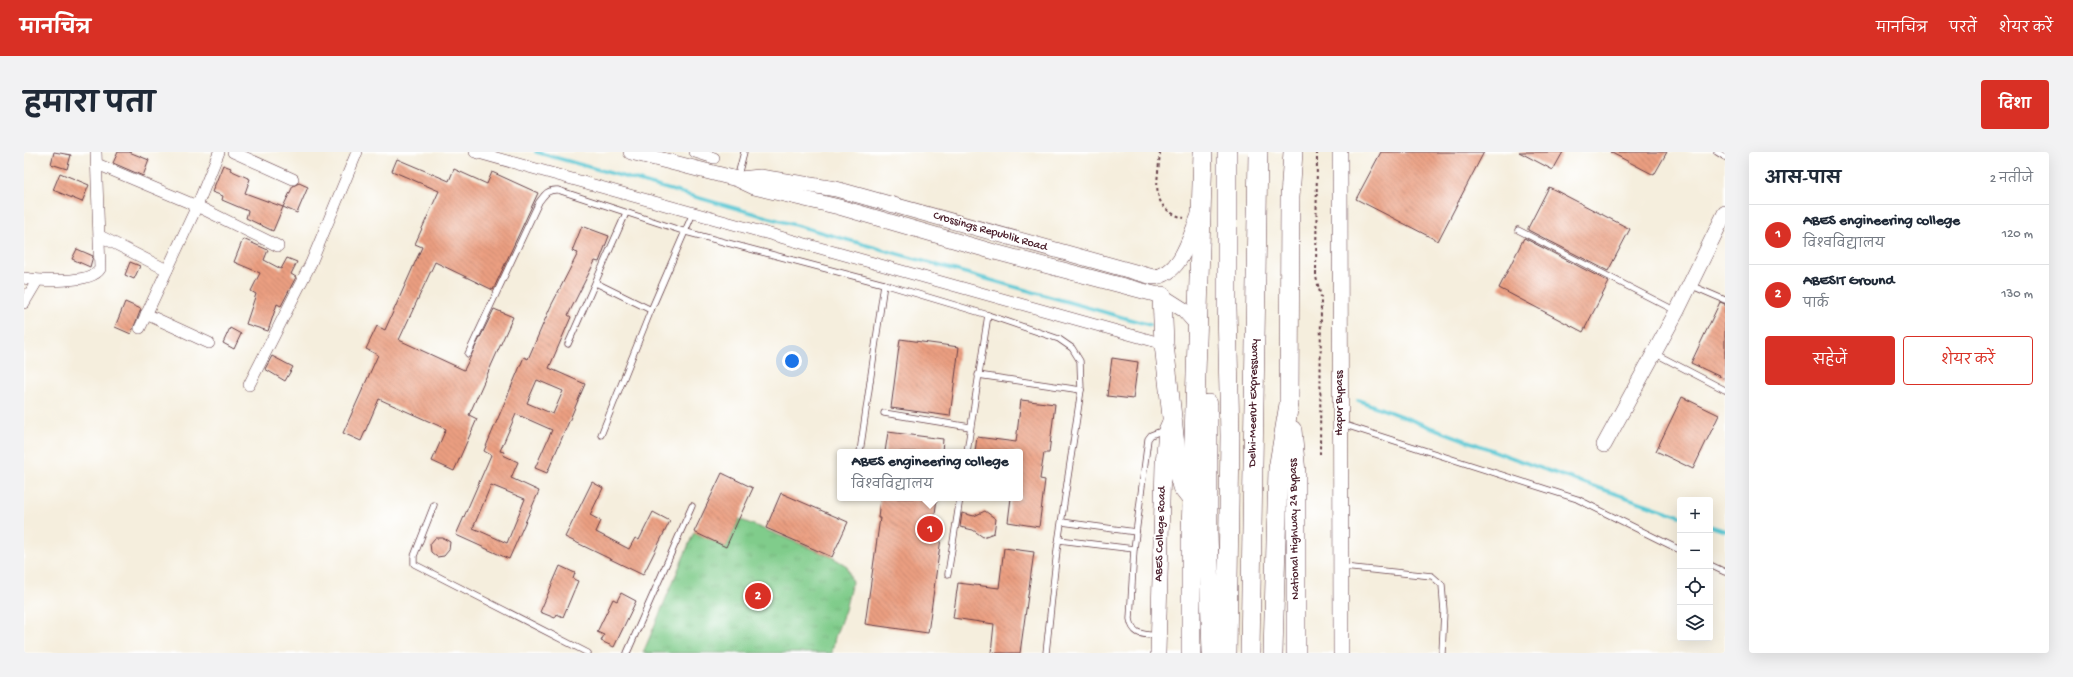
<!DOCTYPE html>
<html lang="hi">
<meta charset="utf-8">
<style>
:root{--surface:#fff;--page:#f2f2f3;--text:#1f2937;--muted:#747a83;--line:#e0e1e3;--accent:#d93025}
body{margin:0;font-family:"Gochi Hand","Playpen Sans Deva",sans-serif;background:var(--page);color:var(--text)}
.controls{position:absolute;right:12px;bottom:12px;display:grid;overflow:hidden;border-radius:4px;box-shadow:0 4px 16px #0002}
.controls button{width:36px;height:36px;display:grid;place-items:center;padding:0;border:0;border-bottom:1px solid var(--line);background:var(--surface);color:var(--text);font:20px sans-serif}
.you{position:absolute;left:768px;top:209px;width:14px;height:14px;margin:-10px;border:3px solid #fff;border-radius:50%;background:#1a73e8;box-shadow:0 0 0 6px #1a73e833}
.badge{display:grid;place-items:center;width:26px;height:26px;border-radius:50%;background:var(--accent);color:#fff;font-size:13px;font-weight:700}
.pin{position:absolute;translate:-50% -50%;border:2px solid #fff;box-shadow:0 1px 4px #0006}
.popup{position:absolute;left:813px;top:297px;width:186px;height:52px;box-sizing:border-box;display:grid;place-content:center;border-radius:4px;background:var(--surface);filter:drop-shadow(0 1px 3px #0005);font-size:13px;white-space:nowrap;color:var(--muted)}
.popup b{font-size:15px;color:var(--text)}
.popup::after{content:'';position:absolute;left:50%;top:100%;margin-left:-8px;border:8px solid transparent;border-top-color:var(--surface)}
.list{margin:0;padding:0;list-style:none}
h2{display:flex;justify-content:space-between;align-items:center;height:52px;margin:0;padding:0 16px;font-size:17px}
h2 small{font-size:13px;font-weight:400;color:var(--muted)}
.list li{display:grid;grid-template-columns:26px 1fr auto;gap:12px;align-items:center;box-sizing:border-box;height:60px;padding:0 16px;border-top:1px solid var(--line)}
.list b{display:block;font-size:15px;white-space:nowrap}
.list p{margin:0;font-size:13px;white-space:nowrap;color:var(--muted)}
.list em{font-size:13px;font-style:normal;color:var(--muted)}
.actions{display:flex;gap:8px;padding:12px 16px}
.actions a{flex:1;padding:9px 0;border:1px solid var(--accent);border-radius:4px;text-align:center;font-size:14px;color:var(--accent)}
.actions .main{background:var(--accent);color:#fff}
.icon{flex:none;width:22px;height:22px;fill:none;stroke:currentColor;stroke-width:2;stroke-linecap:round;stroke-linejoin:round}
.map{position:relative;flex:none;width:1701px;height:501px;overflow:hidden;border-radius:4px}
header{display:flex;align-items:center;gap:24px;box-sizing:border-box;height:56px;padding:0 20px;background:var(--accent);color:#fff}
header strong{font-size:19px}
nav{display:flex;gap:22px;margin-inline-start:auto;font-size:14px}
.intro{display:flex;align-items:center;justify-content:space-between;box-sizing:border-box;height:96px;padding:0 24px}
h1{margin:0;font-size:28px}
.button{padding:10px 18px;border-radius:4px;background:var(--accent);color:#fff;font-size:14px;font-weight:700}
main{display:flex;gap:24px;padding:0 24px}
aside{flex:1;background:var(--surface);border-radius:4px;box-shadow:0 4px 16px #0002}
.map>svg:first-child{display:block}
.park{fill:url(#park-tufts);stroke:#65765b}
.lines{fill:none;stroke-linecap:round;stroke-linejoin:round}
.stream{stroke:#5cc8d4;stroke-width:3.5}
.building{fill:url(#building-back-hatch);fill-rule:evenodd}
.lane-casing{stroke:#643e46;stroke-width:7}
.street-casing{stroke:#643e46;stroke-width:12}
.secondary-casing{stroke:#643e46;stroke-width:16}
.highway-casing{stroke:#643e46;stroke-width:20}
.path{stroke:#643e46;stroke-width:2;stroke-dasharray:3 3;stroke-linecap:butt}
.lane{stroke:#fff;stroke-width:5.5}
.street{stroke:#fff;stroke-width:11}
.secondary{stroke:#fff;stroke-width:15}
.highway{stroke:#fff;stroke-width:19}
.labels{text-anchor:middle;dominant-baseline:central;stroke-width:4;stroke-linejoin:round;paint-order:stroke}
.street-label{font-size:12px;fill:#4a1f2b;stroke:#fff}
</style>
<header>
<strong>मानचित्र</strong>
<nav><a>मानचित्र</a><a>परतें</a><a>शेयर करें</a></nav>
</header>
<div class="intro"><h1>हमारा पता</h1><a class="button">दिशा</a></div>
<main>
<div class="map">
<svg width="1701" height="501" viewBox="0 0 1701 501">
<defs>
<pattern id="park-tufts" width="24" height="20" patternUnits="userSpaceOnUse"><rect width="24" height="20" fill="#80cc8b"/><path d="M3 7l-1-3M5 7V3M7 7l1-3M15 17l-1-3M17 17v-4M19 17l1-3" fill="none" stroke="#70af78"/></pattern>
<pattern id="building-back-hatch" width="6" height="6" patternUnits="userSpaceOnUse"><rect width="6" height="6" fill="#eb9f81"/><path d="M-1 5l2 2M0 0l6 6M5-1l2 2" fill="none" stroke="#c0816a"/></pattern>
</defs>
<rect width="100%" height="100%" fill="#fff"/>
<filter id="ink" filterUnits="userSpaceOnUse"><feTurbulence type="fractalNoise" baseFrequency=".025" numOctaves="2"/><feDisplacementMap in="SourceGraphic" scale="8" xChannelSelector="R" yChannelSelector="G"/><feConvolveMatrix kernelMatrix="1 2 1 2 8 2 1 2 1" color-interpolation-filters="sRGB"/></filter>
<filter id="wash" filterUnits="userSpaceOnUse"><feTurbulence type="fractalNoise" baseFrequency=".012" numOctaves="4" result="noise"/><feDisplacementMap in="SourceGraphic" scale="16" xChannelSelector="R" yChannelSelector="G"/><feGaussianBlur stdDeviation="0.9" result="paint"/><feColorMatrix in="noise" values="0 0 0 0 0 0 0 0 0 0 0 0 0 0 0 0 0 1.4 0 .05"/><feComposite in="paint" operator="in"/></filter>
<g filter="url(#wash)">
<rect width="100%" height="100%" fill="#f5eedd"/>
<path class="park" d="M715 367 808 405 823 414 828 430 821 458 811 485 808 501H619L670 380 702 395Z"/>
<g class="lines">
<g class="stream">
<path d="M512 0 1126 173"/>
<path d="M1334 248 1505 312 1656 364"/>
<path d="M1686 374 1701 379"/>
</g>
</g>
<g id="blocks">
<g class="building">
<path d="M30 0 47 3 43 17 27 12Z"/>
<path d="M94 0H105L125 8 119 24 89 11Z"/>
<path d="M1357 0H1460L1414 89 1332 47Z"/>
<path d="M1495 0H1539L1529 18Z"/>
<path d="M1586 0H1643L1630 23Z"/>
<path d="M373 7 425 29 430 17 463 32 468 20 514 41 469 138 411 110 375 188 440 218 470 157 489 165 445 263 453 267 430 319 408 309 422 277 355 247 337 289 319 281 354 203 342 197 353 174 361 178 398 95 391 92 415 39 368 19Z"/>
<path d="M199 13 207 16 206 18 226 27 221 41 259 55 249 79 222 66 224 59 198 48 199 44 188 40Z"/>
<path d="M36 21 65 33 58 50 29 38Z"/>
<path d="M275 31 284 35 273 61 259 55 269 34Z"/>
<path d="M1525 35 1606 77 1584 119 1504 78V76Z"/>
<path d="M558 74 585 84 575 110 571 109 544 163 547 165 525 216 561 232 523 321 511 316 528 278 492 262 476 299 480 300 479 303 494 310 487 326 515 339 485 407 432 383 467 303 460 299 500 205 504 207 526 156 554 101 548 99ZM513 228 539 239 529 262 503 251ZM467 333 501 347 483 391 449 376Z"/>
<path d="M1500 86 1585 130 1559 180 1475 136Z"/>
<path d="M219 87 244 98 240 108 257 117 263 106 273 110 267 122 272 125 257 154 253 152 244 179 222 172 232 142 227 139 236 121 210 110Z"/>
<path d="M53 97 69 104 66 115 48 107Z"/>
<path d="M106 110 116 114 110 127 101 123Z"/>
<path d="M101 150 117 157 107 182 91 175Z"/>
<path d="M1696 150 1701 152V227L1667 211Z"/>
<path d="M206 176 217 182 210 197 199 191Z"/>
<path d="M876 187 935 195 926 264 867 256Z"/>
<path d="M248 204 269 215 261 229 241 217Z"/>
<path d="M1088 206 1114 210 1109 247 1083 244Z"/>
<path d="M1658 245 1695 263 1669 317 1632 299Z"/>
<path d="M997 248 1031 252 1025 301H1020L1016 327 1021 328 1015 375 984 370 987 346H996V300H951L953 285 992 290Z"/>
<path d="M864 280 919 287 918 300H861Z"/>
<path d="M698 321 729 336 702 395 670 380Z"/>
<path d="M568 330 579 336 566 363 577 369 572 380 605 397 611 386 615 388 629 360 646 369 619 423 541 385Z"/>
<path d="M757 341 824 370 808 405 742 376Z"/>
<path d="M856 346H913L908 385 917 386 904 481 841 472 856 366H854Z"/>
<path d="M961 359 972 367 970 381 959 385 949 378 936 375 938 361 950 364Z"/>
<path d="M411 386H419L426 390 425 398 420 404 413 405 407 400 406 392Z"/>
<path d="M980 396 1010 400 996 501H967L970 472 929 466 934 431 975 436Z"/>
<path d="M536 414 551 421 549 427 554 429 539 465 533 462 531 466 516 460Z"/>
<path d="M597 441 612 449 590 495 577 489 580 483 573 480 589 447 593 449Z"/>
</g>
</g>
</g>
<g filter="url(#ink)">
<use href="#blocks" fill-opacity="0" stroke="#643e46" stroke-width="1"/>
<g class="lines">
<defs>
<g id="lane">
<path d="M1693 0 1701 5"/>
<path d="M713 27 720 0"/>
<path d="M1494 78 1652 159"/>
<path d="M572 131 627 158"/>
<path d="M1666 133 1701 148"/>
<path d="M544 192 602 61"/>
<path d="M1630 201 1701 238"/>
<path d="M444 202 515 50C521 42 524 37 534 38L662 80 860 132 964 163 1035 187 1048 196 1056 209 1057 238 1033 398 1022 501"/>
<path d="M954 223 1057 238"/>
<path d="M860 261 946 275"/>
<path d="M1318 272 1553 347 1656 398"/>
<path d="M577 283 627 158 669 61"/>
<path d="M836 300 860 132"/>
<path d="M943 300 964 163"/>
<path d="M410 353 390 404V412L564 501"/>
<path d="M1038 370 1112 380"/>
<path d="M1035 388 1110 397"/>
<path d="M1686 413 1701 420"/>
<path d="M1319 415 1408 424 1418 433 1420 459 1418 501"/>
<path d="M924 422 936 346"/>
<path d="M1134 484C1119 482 1109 484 1106 467L1110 397 1124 287 1127 283 1140 278"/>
<path d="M603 501 668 354"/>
</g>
<g id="street">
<path d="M209 0 269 27"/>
<path d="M451 0 1140 192"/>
<path d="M671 0 690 6"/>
<path d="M73 12 173 54 254 94"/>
<path d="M76 84 143 118"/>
<path d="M0 126C16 129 67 132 76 117L72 0"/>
<path d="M0 151 13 129"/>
<path d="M122 162 185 191"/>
<path d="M116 176 173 54 195 0"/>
<path d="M225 233 287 111 333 0"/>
</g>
<g id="secondary">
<path d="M607 0 713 27 730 35 815 55 967 99 1138 144 1160 158 1175 175"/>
<path d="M1316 0 1317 501"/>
<path d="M716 27 736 25 812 37 1129 125C1157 124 1166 84 1175 63"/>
<path d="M1580 293 1653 159 1701 61"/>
<path d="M1134 501 1139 312 1142 278 1147 267"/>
</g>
<g id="highway">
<path d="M1203 0V156L1206 284 1203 501"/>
<path d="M1138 144 1140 192 1154 320 1158 335 1168 348"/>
<path d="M1184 252V380L1188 501"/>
<path d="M1268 278 1272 321V501"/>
<path d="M1167 501V380L1179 0"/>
<path d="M1226 501 1234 0"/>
<path d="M1249 501 1254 317 1265 252 1266 45 1269 0"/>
</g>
</defs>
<use href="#lane" class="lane-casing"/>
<use href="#street" class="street-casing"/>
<use href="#secondary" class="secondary-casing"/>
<use href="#highway" class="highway-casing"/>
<g class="path">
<path d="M1136 0C1134 30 1124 56 1160 66"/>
<path d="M1293 0 1292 125 1297 145 1296 302"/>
</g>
<use href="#lane" class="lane"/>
<use href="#street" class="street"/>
<use href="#secondary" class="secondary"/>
<use href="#highway" class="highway"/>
</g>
</g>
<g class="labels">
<g class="street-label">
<text transform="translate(966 80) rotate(16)">Crossings Republik Road</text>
<text transform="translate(1230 251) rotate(-89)">Delhi-Meerut Expressway</text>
<text transform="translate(1316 251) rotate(-90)">Hapur Bypass</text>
<text transform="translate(1271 377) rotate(-91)">National Highway 24 Bypass</text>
<text transform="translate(1137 382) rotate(-88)">ABES College Road</text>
</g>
</g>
</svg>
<div class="controls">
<button>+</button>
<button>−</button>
<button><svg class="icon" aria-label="locate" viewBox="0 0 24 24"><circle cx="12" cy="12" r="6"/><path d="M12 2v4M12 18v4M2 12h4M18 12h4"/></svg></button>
<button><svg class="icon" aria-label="layers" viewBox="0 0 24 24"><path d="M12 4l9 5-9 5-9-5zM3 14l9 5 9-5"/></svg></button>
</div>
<div class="you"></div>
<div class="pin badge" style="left:906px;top:377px">1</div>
<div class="popup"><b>ABES engineering college</b>विश्वविद्यालय</div>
<div class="pin badge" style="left:734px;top:444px">2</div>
</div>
<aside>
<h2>आस-पास<small>2 नतीजे</small></h2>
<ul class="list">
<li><span class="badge">1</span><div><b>ABES engineering college</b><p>विश्वविद्यालय</p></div><em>120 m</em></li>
<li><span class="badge">2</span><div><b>ABESIT Ground</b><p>पार्क</p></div><em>130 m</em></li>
</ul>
<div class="actions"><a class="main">सहेजें</a><a>शेयर करें</a></div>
</aside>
</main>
